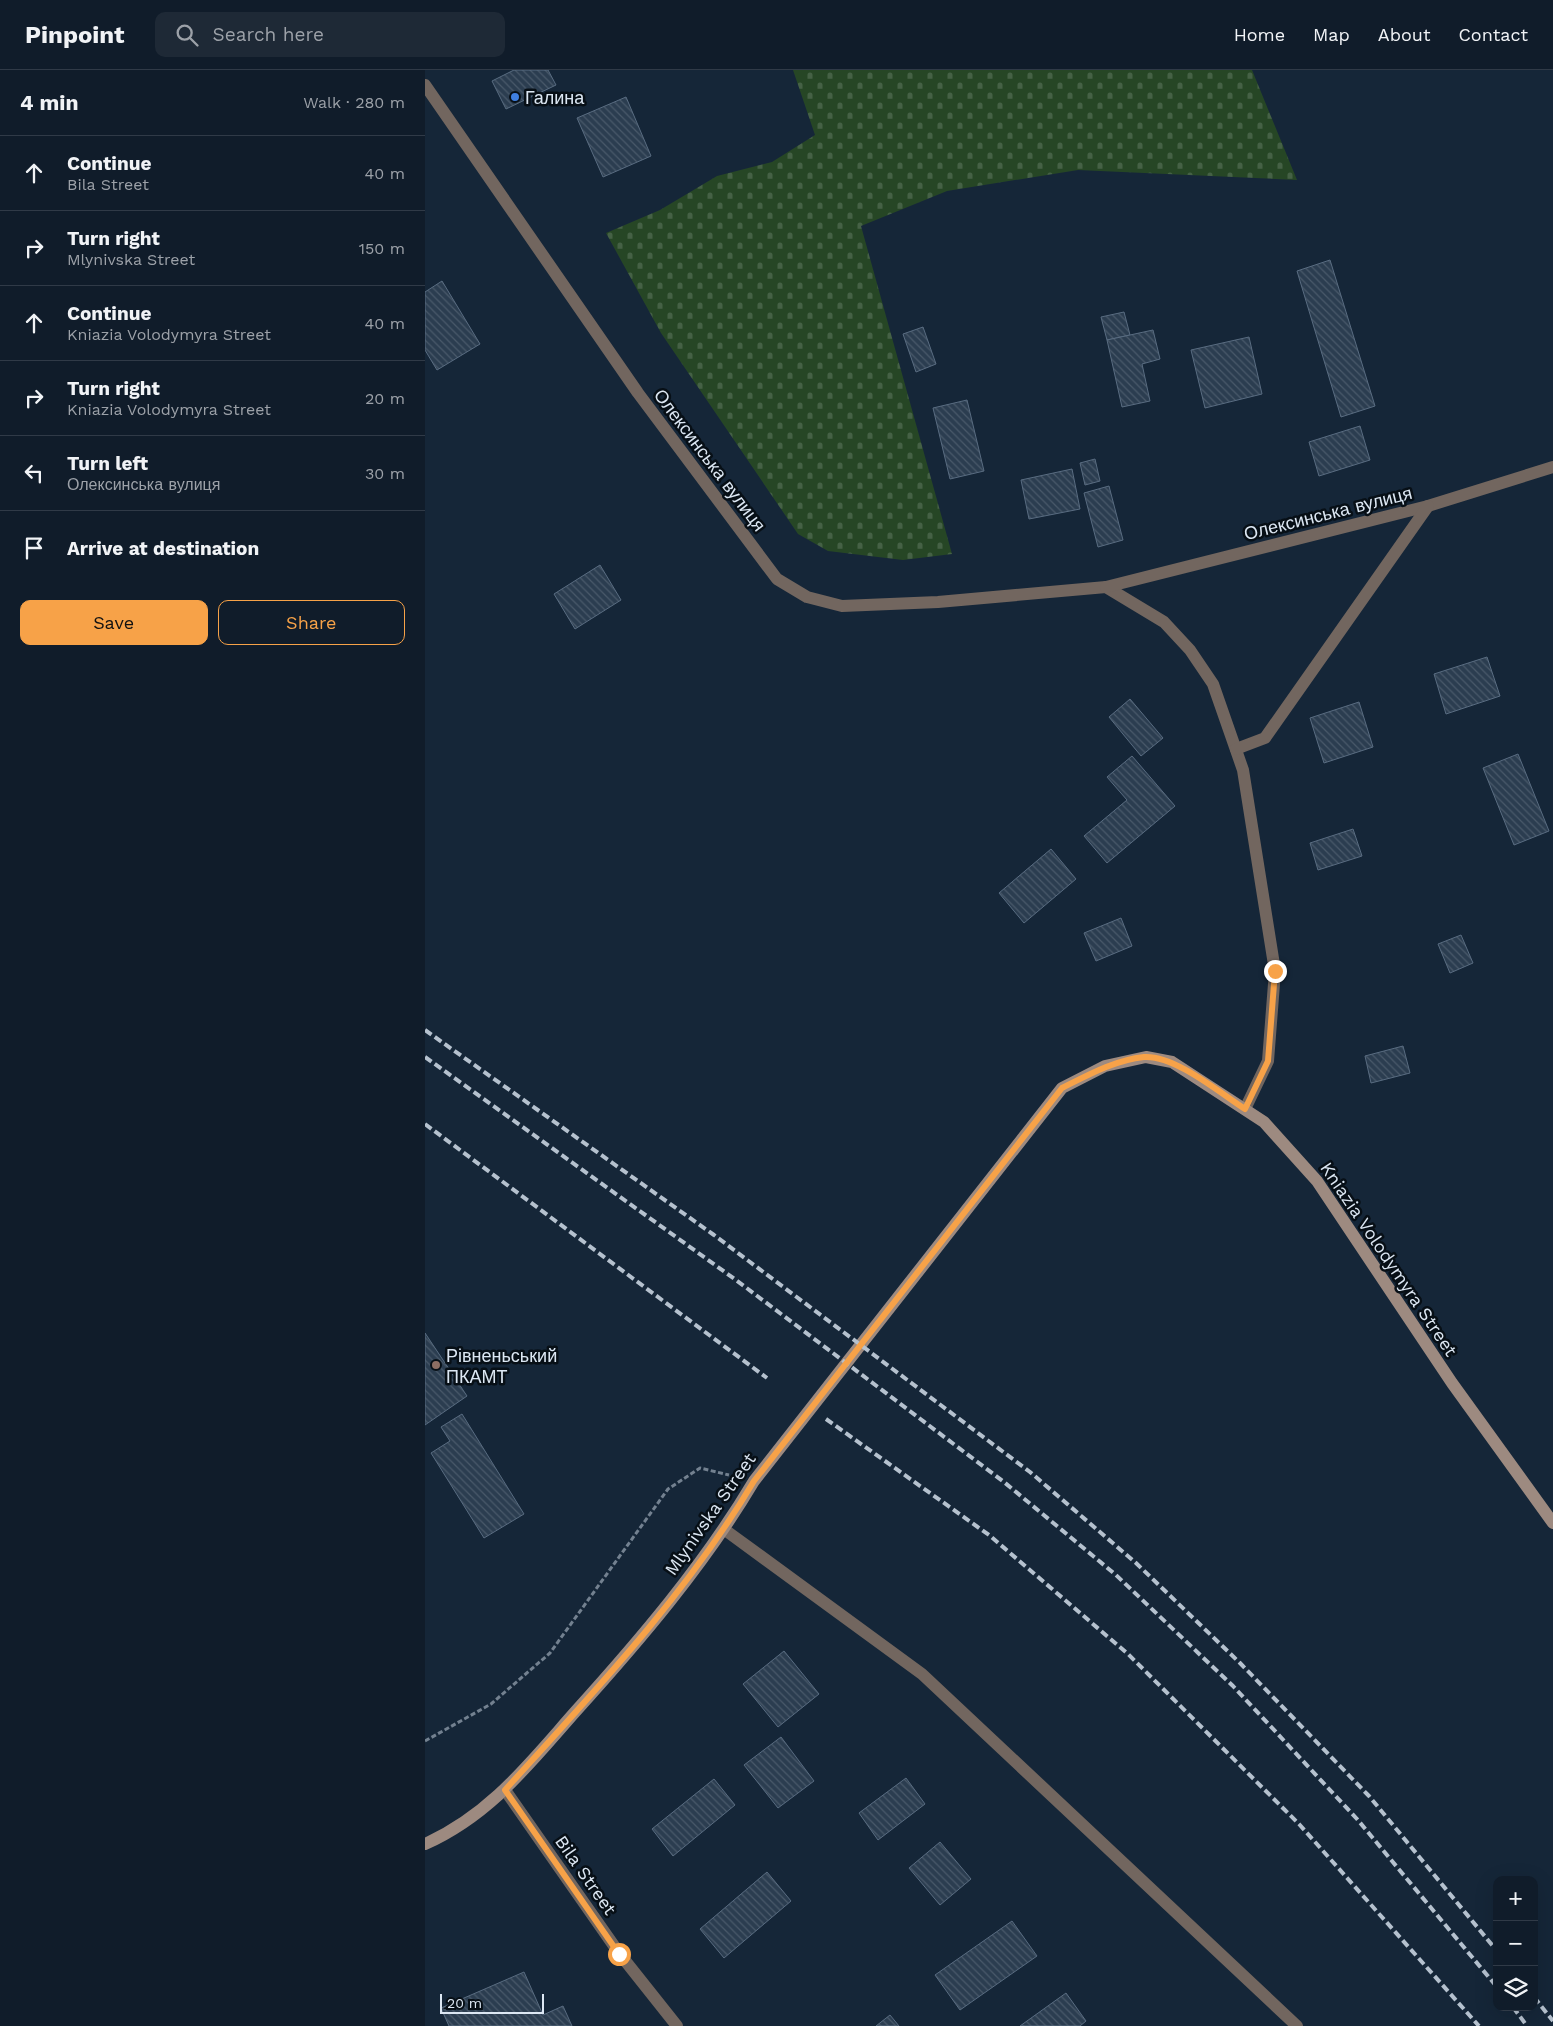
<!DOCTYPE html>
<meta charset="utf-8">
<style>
:root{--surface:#101c2a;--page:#1e2936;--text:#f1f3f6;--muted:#9ca1a8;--line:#303a47;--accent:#f7a248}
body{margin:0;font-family:"Work Sans",sans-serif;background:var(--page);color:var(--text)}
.controls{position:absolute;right:15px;bottom:15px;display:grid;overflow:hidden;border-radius:10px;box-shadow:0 5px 20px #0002}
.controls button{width:45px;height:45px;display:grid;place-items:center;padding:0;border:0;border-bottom:1px solid var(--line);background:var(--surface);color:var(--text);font:25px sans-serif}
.scale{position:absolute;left:15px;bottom:12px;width:104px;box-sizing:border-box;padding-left:5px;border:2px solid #dce7f3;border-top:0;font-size:14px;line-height:18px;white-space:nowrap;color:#dce7f3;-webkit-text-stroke:4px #070f16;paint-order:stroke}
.stop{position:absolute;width:15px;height:15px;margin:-11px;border:4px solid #f7a248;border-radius:50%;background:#fff}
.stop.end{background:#f7a248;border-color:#fff;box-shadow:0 1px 5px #0008}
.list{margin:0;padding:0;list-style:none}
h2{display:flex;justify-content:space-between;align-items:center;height:65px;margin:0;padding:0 20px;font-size:21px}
h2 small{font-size:16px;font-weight:400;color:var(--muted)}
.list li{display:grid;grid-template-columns:32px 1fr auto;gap:15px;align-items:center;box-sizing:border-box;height:75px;padding:0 20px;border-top:1px solid var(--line)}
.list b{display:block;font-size:19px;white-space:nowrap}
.list p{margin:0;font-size:16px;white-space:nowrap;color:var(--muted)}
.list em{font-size:16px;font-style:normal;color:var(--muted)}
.actions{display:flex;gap:10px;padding:15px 20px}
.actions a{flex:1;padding:11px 0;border:1px solid var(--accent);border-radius:10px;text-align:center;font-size:18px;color:var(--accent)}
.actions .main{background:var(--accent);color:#111}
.icon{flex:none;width:28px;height:28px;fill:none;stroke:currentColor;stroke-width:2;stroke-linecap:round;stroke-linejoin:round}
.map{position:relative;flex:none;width:1128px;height:1956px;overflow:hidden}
header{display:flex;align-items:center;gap:30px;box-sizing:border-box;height:70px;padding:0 25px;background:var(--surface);border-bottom:1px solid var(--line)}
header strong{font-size:24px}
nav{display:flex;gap:28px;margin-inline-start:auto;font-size:18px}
.search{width:350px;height:45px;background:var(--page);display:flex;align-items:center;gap:12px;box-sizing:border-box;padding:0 18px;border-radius:10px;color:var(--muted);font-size:19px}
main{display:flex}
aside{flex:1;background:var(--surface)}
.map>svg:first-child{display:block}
.cemetery{fill:url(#cemetery-stones)}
.building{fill:url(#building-back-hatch);stroke:#596c81}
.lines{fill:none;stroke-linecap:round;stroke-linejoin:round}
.path{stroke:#738190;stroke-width:3;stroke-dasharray:5 2.5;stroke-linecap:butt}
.minor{stroke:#72665f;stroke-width:12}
.tertiary{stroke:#72665f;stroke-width:12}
.secondary{stroke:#9d8a80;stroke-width:12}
.rail{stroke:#b5c1ce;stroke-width:4;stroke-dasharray:8 4;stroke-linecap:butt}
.route{stroke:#f7a248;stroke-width:6}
.shop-dot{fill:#3f7fe0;stroke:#070f16;stroke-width:2}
.education-dot{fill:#8d6e63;stroke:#070f16;stroke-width:2}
.labels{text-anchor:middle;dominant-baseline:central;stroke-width:5;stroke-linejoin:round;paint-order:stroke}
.poi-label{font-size:18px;fill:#dce7f3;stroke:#070f16;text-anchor:start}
.street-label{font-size:18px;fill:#dce7f3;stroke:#070f16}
</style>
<header>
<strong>Pinpoint</strong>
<div class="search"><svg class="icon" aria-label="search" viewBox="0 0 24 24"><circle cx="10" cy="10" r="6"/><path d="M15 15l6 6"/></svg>Search here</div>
<nav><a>Home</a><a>Map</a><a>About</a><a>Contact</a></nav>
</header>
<main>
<aside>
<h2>4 min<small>Walk · 280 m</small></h2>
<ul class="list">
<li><svg class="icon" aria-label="ahead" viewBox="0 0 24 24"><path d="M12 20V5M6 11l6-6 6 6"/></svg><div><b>Continue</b><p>Bila Street</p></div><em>40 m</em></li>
<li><svg class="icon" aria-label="right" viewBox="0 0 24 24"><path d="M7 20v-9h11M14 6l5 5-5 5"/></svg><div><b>Turn right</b><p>Mlynivska Street</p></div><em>150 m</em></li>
<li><svg class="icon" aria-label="ahead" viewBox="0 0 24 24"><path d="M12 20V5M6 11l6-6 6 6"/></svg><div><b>Continue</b><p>Kniazia Volodymyra Street</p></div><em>40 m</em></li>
<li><svg class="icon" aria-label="right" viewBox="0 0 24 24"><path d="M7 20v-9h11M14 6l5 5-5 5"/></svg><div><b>Turn right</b><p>Kniazia Volodymyra Street</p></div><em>20 m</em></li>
<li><svg class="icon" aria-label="left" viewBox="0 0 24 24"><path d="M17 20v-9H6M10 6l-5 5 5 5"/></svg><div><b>Turn left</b><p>Олексинська вулиця</p></div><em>30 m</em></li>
<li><svg class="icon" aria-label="arrive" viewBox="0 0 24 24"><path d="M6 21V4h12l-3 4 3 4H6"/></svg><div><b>Arrive at destination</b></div></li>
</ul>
<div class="actions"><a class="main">Save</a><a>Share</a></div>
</aside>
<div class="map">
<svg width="1128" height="1956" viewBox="0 0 1128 1956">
<defs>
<pattern id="cemetery-stones" width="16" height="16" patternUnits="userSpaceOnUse" patternTransform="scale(1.25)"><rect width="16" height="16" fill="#264625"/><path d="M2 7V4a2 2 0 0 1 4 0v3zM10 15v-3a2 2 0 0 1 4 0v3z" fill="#456145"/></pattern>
<pattern id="building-back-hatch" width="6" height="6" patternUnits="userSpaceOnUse" patternTransform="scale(1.25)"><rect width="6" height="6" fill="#2b3d50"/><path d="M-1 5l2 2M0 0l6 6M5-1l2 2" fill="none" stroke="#49596a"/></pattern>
</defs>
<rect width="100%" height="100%" fill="#152638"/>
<path class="cemetery" d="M368 0H827L872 110 653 100 522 121 436 156 527 484 478 490 403 481 373 464 236 263 181 163 235 140 292 106 347 92 390 65Z"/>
<g class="building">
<path d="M89 0H123L131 15 81 39 67 11Z"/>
<path d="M201 27 226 86 178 107 152 48Z"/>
<path d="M905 190 950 336 916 347 872 201Z"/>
<path d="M17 211 55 274 12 300 0 280V222Z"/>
<path d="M699 242 705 265 682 270 676 247Z"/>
<path d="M498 257 511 294 491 302 478 264Z"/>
<path d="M728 260 735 289 717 294 725 331 697 337 682 270Z"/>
<path d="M824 267 837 324 780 338 766 280Z"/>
<path d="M542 330 559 401 525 409 508 338Z"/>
<path d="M935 356 945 390 894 406 884 372Z"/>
<path d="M670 389 675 411 660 415 655 393Z"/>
<path d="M647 399 655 439 604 449 596 410Z"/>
<path d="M684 416 698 470 673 477 659 423Z"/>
<path d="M175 495 196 530 150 559 129 524Z"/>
<path d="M1062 587 1075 626 1021 644 1009 604Z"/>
<path d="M705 629 738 668 716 686 684 647Z"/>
<path d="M934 632 948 677 899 693 885 648Z"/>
<path d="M1093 684 1124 761 1089 775 1058 698Z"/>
<path d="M707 686 750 736 682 793 659 766 702 730 682 707Z"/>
<path d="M928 759 937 786 893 800 885 773Z"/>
<path d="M626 779 651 809 599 853 574 823Z"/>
<path d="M696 848 707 876 671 891 659 863Z"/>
<path d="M1036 865 1048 893 1025 903 1013 874Z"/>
<path d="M978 976 985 1003 946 1013 940 986Z"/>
<path d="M0 1263 42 1326 0 1355Z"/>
<path d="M37 1344 99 1444 59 1468 6 1383 25 1371 16 1357Z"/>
<path d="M359 1581 394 1624 353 1657 318 1614Z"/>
<path d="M356 1667 389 1711 353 1738 319 1695Z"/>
<path d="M481 1708 500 1734 453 1770 434 1743Z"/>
<path d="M289 1709 310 1735 248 1786 227 1759Z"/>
<path d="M515 1772 546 1809 515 1835 484 1798Z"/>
<path d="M342 1802 366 1831 299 1888 275 1859Z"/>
<path d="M587 1851 612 1886 535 1940 510 1905Z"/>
<path d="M99 1902 118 1945 138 1936 147 1956H24L16 1938Z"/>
<path d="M641 1923 661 1951 655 1956H595Z"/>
<path d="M465 1945 474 1956H451Z"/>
</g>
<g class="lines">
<path class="path" d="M0 1671 66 1634 125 1583 243 1419 275 1398 304 1405"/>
<path class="minor" d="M300 1460 497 1604 872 1956"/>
<g class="tertiary">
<path d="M0 15 213 323 352 509 382 527 417 536 513 532 681 517 739 552 765 580 788 614 818 700 850 901 843 991 820 1039"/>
<path d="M681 517 1003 436 1128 397"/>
<path d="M811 679 840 668 1003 436"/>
<path d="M80 1720 194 1883 252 1956"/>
</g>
<path class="secondary" d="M0 1774C65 1745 104 1694 150 1642 215 1570 279 1495 329 1411L637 1018 680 996 721 987 747 992 839 1052 892 1111 1027 1313 1128 1453"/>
<g class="rail">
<path d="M0 960 289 1165 605 1402 711 1493 815 1593 944 1726 1072 1881"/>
<path d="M0 987 311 1210 579 1412 691 1505 808 1616 932 1749 1072 1917"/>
<path d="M0 1054 342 1308"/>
<path d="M401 1349 564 1465 703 1584 874 1754 1054 1956"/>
<path d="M1109 1927 1128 1951"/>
<path d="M1088 1937 1102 1956"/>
</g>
</g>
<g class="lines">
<path class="route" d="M194 1884 80 1720C169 1622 261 1525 329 1411L637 1018C663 1005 690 990 719 987 750 985 795 1023 820 1039L843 991 850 901"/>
</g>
<circle class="shop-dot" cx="90" cy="27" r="5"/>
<circle class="education-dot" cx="11" cy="1295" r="5"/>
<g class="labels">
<g class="poi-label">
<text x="100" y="27">Галина</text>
<text x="21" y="1285">Рівненьський<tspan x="21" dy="21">ПКАМТ</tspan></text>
</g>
<g class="street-label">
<text transform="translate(285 390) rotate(53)">Олексинська вулиця</text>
<text transform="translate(903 443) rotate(-14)">Олексинська вулиця</text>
<text transform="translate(964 1189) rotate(56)">Kniazia Volodymyra Street</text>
<text transform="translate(285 1444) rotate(-55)">Mlynivska Street</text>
<text transform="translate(161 1805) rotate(55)">Bila Street</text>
</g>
</g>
</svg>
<div class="controls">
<button>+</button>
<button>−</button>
<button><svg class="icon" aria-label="layers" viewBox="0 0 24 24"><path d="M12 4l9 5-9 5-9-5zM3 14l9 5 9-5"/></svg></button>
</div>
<div class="scale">20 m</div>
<div class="stop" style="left:194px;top:1884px"></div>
<div class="stop end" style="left:850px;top:901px"></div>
</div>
</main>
